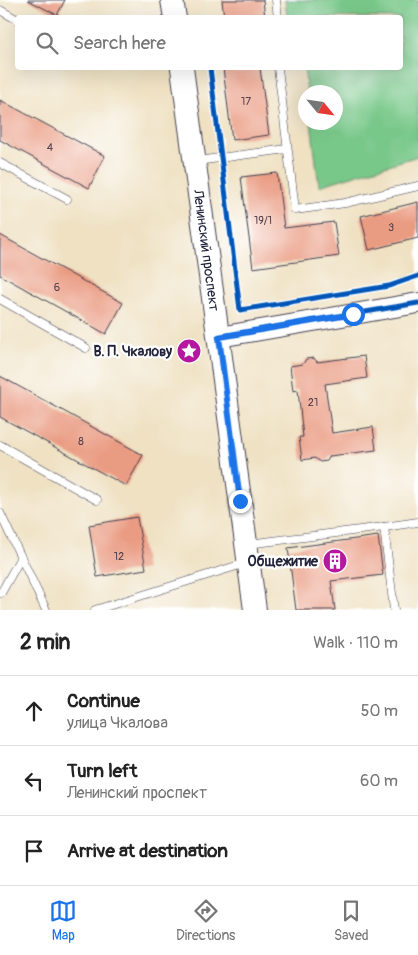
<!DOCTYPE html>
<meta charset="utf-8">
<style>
:root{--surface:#fff;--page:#f6f6f6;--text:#222;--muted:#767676;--line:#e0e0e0;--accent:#1a73e8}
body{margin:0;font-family:Pangolin,sans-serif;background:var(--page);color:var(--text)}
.compass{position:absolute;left:298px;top:85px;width:45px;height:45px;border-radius:50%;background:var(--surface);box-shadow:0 5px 20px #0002;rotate:119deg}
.stop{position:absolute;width:15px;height:15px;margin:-11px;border:4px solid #1a73e8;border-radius:50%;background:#fff}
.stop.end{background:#1a73e8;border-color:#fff;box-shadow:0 1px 5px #0008}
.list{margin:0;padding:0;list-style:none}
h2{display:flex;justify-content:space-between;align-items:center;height:65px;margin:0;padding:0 20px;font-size:21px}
h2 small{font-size:16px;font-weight:400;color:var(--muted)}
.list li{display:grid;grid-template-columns:32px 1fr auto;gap:15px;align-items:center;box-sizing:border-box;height:70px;padding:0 20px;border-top:1px solid var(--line)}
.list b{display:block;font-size:19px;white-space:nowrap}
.list p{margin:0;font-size:16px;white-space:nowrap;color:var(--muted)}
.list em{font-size:16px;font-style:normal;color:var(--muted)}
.icon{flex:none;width:28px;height:28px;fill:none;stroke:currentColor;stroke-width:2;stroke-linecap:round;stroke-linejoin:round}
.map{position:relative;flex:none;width:418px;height:610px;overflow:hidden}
.search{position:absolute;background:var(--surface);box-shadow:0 5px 20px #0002;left:15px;right:15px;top:15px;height:55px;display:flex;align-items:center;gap:12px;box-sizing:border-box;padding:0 18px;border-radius:5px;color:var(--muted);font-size:19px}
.sheet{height:275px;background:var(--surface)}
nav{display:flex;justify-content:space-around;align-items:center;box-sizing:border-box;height:70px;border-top:1px solid var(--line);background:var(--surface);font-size:14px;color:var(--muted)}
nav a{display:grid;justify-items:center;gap:2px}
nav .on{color:var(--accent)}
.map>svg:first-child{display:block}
.green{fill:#78c889;stroke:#4d7562}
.building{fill:#ea9c83}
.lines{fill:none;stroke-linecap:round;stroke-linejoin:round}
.service-casing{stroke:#413f4f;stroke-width:9}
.tertiary-casing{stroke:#413f4f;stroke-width:22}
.secondary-casing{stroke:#413f4f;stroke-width:24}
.service{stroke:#fff;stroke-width:8}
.tertiary{stroke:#fff;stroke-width:20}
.secondary{stroke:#fff;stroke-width:22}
.cycleway-casing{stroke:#fff;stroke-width:8}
.cycleway{stroke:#0057b8;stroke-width:5}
.route{stroke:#1a73e8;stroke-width:6}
.labels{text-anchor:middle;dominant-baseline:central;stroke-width:4.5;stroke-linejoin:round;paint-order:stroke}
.number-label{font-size:11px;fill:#54404d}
.street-label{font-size:14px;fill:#22223b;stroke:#fff}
.poi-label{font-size:14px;font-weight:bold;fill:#22223b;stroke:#fff;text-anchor:end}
</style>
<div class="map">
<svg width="418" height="610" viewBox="0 0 418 610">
<rect width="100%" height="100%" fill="#fff"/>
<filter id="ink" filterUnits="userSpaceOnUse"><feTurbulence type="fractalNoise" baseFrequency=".02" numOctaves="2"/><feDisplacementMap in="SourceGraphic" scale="10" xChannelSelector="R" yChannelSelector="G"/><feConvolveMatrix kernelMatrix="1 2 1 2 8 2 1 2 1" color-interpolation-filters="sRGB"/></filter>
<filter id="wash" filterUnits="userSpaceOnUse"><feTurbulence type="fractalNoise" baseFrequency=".0096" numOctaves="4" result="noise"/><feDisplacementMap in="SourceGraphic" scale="20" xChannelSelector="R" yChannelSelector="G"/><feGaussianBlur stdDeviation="1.12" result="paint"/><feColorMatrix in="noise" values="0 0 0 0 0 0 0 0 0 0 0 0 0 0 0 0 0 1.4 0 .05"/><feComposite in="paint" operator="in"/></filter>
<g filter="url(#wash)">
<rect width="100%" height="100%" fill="#efe1c2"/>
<path class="green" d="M285 0H418V156L319 186 311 123 336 122V92H307L304 68H400V18L287 17Z"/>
<g id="blocks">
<g class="building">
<path d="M28 0H65L57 15Z"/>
<path d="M222 0H263L265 18H224Z"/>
<path d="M223 68H260L269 135 232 140Z"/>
<path d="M0 100 105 156 89 188 0 140Z"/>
<path d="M277 173 284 228 334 222 339 256 253 268 241 177Z"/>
<path d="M418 202V238L369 250 361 216Z"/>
<path d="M0 235 123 303 106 334 0 275Z"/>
<path d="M364 356 367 378 325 384 332 433 373 427 376 450 330 456 327 461 320 462 315 458 302 460 299 437H303L298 390 293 391 290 366 303 364 306 359 314 358 317 362Z"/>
<path d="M0 376 143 455 126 486 0 417Z"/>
<path d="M137 517 146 569 97 577 89 525Z"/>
<path d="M378 536 383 575 331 581 335 610H296L288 548Z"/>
</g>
</g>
</g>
<g filter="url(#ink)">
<use href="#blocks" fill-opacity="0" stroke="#413f4f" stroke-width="1"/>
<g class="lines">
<defs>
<g id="service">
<path d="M276 0 278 18"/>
<path d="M0 10 18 20"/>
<path d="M278 68 295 210 345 203 418 186"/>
<path d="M197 161 287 149"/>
<path d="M0 163 67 199"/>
<path d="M0 299 86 348"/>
<path d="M0 445 97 500"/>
<path d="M0 513 46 610"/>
<path d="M384 527 418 522"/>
<path d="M248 544 384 527 394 610"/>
<path d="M1 593 21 557"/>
<path d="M95 610 246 563"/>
</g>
<path id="tertiary" d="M219 337 418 303"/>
<g id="secondary">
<path d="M172 0 175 18"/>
<path id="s1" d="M182 68 255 610"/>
</g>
</defs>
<use href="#service" class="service-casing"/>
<use href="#tertiary" class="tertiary-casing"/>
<use href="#secondary" class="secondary-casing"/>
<use href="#service" class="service"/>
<use href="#tertiary" class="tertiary"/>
<use href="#secondary" class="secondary"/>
<defs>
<g id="cycleway">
<path d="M210 68 240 310 389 286 418 276"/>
<path d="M219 337 418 303"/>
</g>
</defs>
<use href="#cycleway" class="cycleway-casing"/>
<use href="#cycleway" class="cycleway"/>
</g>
</g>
<g class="lines" filter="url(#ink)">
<path class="route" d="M240 501 219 337 353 314"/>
</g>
<defs>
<symbol id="sight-disc" viewBox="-11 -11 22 22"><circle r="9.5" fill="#b5179e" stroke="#fff"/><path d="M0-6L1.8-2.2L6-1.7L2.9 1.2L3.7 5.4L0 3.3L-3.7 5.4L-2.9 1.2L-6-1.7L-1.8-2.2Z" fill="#fff"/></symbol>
<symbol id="building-disc" viewBox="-11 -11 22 22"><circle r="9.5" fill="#b5179e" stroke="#fff"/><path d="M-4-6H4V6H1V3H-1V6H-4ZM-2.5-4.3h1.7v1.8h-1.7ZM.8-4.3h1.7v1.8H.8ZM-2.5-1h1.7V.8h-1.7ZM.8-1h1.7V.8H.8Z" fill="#fff"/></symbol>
</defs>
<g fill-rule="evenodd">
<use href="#sight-disc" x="175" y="337" width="28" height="28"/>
<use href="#building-disc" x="321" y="547" width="28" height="28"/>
</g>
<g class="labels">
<g class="number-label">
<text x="246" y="101">17</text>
<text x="50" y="147">4</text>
<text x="263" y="220">19/1</text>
<text x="391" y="227">3</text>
<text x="57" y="287">6</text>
<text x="313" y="402">21</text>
<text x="81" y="441">8</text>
<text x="119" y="556">12</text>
</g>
<g class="street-label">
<text stroke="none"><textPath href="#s1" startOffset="184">Ленинский проспект</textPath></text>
</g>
<g class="poi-label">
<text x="172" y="351">В. П. Чкалову</text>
<text x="318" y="561">Общежитие</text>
</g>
</g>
</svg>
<svg class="compass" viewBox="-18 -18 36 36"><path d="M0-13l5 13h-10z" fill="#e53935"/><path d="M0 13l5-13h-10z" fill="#767676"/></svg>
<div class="stop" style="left:353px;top:314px"></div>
<div class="stop end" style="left:240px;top:501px"></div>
<div class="search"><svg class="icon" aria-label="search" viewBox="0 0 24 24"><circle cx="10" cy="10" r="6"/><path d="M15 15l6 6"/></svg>Search here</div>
</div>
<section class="sheet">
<h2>2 min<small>Walk · 110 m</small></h2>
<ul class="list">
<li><svg class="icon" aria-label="ahead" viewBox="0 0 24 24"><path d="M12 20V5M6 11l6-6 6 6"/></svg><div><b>Continue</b><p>улица Чкалова</p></div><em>50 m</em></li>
<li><svg class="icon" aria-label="left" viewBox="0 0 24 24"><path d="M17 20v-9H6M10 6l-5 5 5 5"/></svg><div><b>Turn left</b><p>Ленинский проспект</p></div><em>60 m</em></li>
<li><svg class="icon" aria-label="arrive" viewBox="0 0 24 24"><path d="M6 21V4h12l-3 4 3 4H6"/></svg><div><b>Arrive at destination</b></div></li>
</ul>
</section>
<nav>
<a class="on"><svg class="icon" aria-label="map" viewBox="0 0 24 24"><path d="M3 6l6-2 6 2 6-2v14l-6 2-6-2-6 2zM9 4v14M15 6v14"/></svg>Map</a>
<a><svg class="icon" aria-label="directions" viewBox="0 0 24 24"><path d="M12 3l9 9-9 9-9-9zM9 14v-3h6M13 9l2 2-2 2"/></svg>Directions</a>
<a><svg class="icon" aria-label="saved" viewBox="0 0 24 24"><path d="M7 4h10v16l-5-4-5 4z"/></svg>Saved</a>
</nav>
